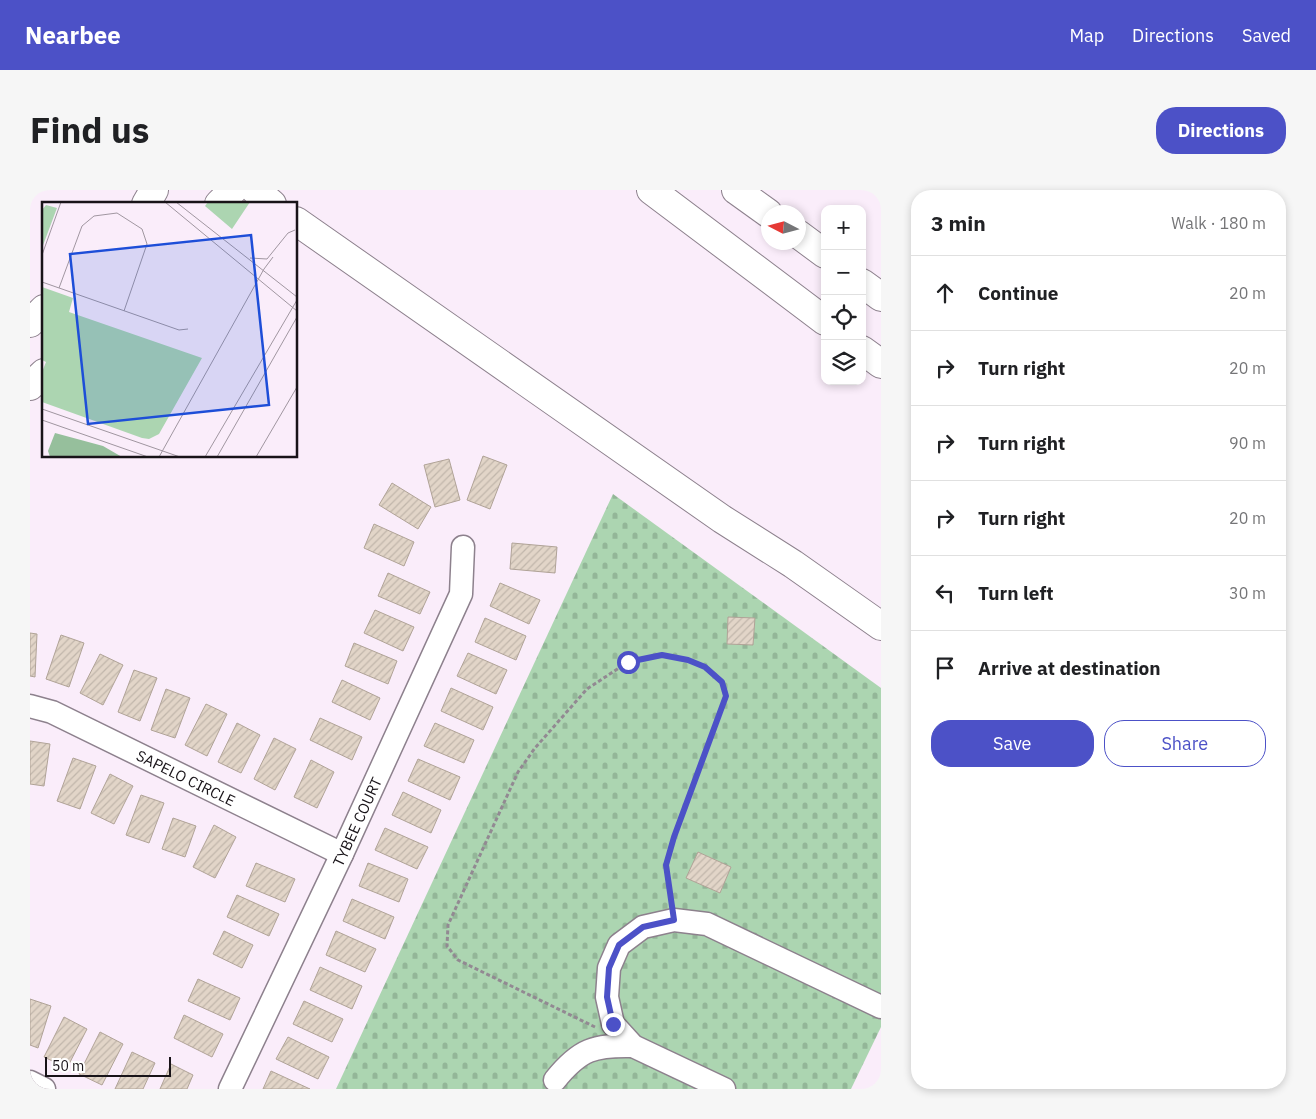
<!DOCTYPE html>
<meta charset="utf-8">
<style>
:root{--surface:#fff;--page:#f6f6f6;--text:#202124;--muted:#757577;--line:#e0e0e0;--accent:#4c51c7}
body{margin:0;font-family:"IBM Plex Sans",sans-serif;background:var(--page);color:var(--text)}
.controls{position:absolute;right:15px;top:15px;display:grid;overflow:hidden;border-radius:10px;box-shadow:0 2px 8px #0003}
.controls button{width:45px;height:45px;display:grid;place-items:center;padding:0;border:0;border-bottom:1px solid var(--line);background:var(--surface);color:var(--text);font:25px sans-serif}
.compass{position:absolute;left:731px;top:15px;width:45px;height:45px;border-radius:50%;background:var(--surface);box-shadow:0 2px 8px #0003;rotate:276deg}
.scale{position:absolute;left:15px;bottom:12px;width:126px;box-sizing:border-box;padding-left:5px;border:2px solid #181318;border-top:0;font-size:14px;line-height:18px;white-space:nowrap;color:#181318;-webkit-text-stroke:4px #fff;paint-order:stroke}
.stop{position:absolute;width:15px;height:15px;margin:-11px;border:4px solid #4c51c7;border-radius:50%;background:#fff}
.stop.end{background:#4c51c7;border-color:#fff;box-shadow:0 1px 5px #0008}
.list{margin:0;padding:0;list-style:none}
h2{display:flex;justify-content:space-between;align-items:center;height:65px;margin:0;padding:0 20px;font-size:21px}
h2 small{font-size:16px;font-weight:400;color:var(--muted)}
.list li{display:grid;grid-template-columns:32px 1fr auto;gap:15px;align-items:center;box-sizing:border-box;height:75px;padding:0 20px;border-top:1px solid var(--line)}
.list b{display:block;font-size:19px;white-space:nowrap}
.list em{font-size:16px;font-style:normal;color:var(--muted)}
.actions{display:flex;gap:10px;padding:15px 20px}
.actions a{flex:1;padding:11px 0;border:1px solid var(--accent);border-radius:20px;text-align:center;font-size:18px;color:var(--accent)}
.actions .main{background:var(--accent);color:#fff}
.icon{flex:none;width:28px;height:28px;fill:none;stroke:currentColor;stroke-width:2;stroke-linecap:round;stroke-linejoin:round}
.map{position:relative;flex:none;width:851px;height:899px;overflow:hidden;border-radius:20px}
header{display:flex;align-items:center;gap:30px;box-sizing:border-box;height:70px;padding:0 25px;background:var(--accent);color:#fff}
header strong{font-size:24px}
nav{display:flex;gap:28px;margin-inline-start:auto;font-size:18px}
.intro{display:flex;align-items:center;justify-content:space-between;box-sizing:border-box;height:120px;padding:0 30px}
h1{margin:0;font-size:35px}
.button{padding:12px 22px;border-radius:20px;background:var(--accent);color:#fff;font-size:18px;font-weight:700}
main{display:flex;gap:30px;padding:0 30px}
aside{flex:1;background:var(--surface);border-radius:20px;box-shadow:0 2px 8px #0003}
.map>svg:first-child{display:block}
.cemetery{fill:url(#cemetery-stones)}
.building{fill:url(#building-hatch);stroke:#b0a397}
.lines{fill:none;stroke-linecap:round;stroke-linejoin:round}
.minor-casing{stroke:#8d818d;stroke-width:25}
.major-casing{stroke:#8d818d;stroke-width:30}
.highway-casing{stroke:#8d818d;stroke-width:30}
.path{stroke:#928992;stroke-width:3;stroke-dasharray:4 2.5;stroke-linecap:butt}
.minor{stroke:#fff;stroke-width:22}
.major{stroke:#fff;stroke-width:28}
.highway{stroke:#fff;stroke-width:28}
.route{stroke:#4c51c7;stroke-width:6}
.labels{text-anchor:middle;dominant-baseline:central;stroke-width:5;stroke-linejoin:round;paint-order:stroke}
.street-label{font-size:15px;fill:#181318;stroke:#fff}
.inset-road{fill:none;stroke:#a096a0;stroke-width:1}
.view{fill:#1d4ed8;fill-opacity:0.15;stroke:#1d4ed8;stroke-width:2.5}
.inset-edge{fill:none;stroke:#181318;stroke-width:2.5}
</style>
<header>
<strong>Nearbee</strong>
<nav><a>Map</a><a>Directions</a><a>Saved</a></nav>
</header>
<div class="intro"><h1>Find us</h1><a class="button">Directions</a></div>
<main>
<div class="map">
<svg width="851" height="899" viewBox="0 0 851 899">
<defs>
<pattern id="cemetery-stones" width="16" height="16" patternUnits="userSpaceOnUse" patternTransform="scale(1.25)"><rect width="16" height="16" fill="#acd5b1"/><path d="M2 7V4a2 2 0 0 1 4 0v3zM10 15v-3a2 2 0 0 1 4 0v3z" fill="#93b698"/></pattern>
<pattern id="building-hatch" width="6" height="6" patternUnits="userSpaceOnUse" patternTransform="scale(1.25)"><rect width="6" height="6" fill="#e2d5c8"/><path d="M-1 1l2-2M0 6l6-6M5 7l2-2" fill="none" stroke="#c1b6ab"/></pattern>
</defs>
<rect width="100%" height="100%" fill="#faedfa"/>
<path class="cemetery" d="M583 304 851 498V837L821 899H306Z"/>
<g class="building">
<path d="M453 266 477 275 460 319 437 310Z"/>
<path d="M419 269 430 310 405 317 394 275Z"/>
<path d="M362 293 401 317 388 339 349 315Z"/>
<path d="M344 334 384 352 374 376 334 358Z"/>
<path d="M482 353 527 357 525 383 480 379Z"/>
<path d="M358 383 400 402 390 424 348 406Z"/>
<path d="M470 393 510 410 499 434 460 416Z"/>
<path d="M345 420 384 437 373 461 334 443Z"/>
<path d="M698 427 725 428 723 455 697 454Z"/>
<path d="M455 428 496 446 486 470 445 452Z"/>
<path d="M0 443 7 444 5 487 0 486Z"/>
<path d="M31 445 54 453 39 497 16 489Z"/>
<path d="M324 453 367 471 358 494 315 476Z"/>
<path d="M438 463 477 480 466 504 427 486Z"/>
<path d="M70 464 93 475 73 515 50 503Z"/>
<path d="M104 480 127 488 110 531 88 522Z"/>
<path d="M312 490 350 508 340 530 302 512Z"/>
<path d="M421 498 463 517 453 540 411 521Z"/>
<path d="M136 499 160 508 145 548 121 540Z"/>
<path d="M176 514 197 524 177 566 155 555Z"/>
<path d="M290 528 332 547 322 570 280 550Z"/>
<path d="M207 533 230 545 211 583 188 572Z"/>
<path d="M405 533 444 550 434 573 394 556Z"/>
<path d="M244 548 266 559 245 600 224 589Z"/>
<path d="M0 551 20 554 14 596 0 594Z"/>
<path d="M43 568 66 576 50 619 27 611Z"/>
<path d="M388 569 430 587 420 610 378 591Z"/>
<path d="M281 570 304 582 287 618 264 607Z"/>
<path d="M80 584 103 596 84 634 61 623Z"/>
<path d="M373 602 411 620 401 643 362 625Z"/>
<path d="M111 605 134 613 119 653 96 645Z"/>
<path d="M143 628 166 636 155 667 132 659Z"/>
<path d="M184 635 206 647 185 688 163 677Z"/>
<path d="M355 638 398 657 387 679 345 660Z"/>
<path d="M668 662 701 677 690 703 656 688Z"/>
<path d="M226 673 265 689 255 712 216 696Z"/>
<path d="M338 673 378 689 369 712 329 696Z"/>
<path d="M207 705 249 724 239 746 197 727Z"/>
<path d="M322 709 364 727 355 749 313 731Z"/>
<path d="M194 741 223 755 212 778 183 764Z"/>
<path d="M306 741 346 759 335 782 296 765Z"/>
<path d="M290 777 332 796 322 819 280 800Z"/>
<path d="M168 789 210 808 200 830 158 811Z"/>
<path d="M0 809 21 816 8 858 0 855Z"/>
<path d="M274 811 313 829 302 852 263 834Z"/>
<path d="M154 825 193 844 182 867 144 848Z"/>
<path d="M34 827 57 839 37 878 14 867Z"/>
<path d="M70 842 93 854 72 895 49 884Z"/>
<path d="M258 847 299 867 288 889 246 869Z"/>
<path d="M102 862 125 873 113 899H85Z"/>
<path d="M141 874 163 885 157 899H130Z"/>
<path d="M241 881 280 899H233Z"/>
</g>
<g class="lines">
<defs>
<g id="minor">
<path id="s1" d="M0 516 22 522 312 664"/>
<path d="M525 890C550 859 564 855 603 856"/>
<path d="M0 892 14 899"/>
<path id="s2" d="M200 899 312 664 431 404 433 357"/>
<path d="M694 899 603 856 583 834 577 807 579 778 589 755 613 737 644 730 677 734 851 817"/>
</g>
<g id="major">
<path d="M225 0 242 14"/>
<path d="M189 14 203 0"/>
<path d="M266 31 692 329 763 374 851 436"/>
<path d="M0 133 14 119"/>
<path d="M0 196 14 183"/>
</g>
<g id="highway">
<path d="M621 0 795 131"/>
<path d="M706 0 738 23"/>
<path d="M116 14 124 0"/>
<path d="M768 44 795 64"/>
<path d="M832 93 851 107"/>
<path d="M832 160 851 174"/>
</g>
</defs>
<use href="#minor" class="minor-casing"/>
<use href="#major" class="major-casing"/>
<use href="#highway" class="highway-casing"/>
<path class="path" d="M565 837 428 770 417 756 418 735 488 582 505 558 557 499 598 472 632 465 658 469 675 477 692 492 696 506 644 647 636 675 642 712"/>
<use href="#minor" class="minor"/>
<use href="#major" class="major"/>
<use href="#highway" class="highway"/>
</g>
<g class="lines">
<path class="route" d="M583 834 577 807 579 778 589 755 613 737 644 730 636 675 644 647 696 506 692 492 675 477 658 470 632 465 598 472"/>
</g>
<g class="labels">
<g class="street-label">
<text stroke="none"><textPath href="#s1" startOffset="172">SAPELO CIRCLE</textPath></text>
<text stroke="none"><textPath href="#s2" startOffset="296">TYBEE COURT</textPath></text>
</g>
</g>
<g transform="translate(12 12)">
<rect width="255" height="255" fill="#faedfa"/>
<path d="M13 231 61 244 80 255H8L6 249Z" fill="#96bf9c"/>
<path d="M0 85 31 96 27 110 160 156 117 232 107 237 100 236 0 200V170L4 160 0 158Z" fill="#acd5b1"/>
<path d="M166 0H208L190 27 163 4ZM4 3 15 6 0 46V8Z" fill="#acd5b1"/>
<path class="inset-road" d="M123 0 255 109M134 0 255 95M0 53 19 0M208 56 225 57 246 31 253 28M222 67 231 55M0 80 137 128 146 127M17 86 40 24 52 14 75 11 100 27 105 42 82 109M0 207 138 255M0 218 106 255M117 255 222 67M163 255 255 98M175 255 255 115M214 255 255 185"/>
<path class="view" d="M209 33 227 203 46 222 28 52Z"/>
<rect width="255" height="255" class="inset-edge"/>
</g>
</svg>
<div class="controls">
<button>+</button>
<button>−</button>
<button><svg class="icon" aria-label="locate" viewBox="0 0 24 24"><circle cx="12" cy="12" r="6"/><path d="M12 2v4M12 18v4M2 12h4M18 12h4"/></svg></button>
<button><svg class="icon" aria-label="layers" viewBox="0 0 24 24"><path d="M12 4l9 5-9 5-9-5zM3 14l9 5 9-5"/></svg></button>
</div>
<svg class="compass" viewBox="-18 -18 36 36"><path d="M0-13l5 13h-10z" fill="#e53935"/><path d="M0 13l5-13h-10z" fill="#757577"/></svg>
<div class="scale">50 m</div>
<div class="stop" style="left:598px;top:472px"></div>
<div class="stop end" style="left:583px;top:834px"></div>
</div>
<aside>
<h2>3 min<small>Walk · 180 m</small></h2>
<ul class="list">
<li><svg class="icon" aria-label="ahead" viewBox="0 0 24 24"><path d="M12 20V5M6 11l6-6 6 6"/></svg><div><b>Continue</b></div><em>20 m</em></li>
<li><svg class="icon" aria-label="right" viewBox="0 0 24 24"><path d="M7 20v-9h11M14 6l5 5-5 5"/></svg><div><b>Turn right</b></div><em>20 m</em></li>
<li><svg class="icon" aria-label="right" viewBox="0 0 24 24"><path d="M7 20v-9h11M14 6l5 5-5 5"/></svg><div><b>Turn right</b></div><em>90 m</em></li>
<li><svg class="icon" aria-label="right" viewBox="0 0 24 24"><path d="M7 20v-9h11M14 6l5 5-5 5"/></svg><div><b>Turn right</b></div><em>20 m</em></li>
<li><svg class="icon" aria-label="left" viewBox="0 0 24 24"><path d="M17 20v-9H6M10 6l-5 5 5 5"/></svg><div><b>Turn left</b></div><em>30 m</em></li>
<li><svg class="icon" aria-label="arrive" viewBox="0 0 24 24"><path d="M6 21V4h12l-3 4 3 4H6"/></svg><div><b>Arrive at destination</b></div></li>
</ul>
<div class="actions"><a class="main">Save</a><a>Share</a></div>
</aside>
</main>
